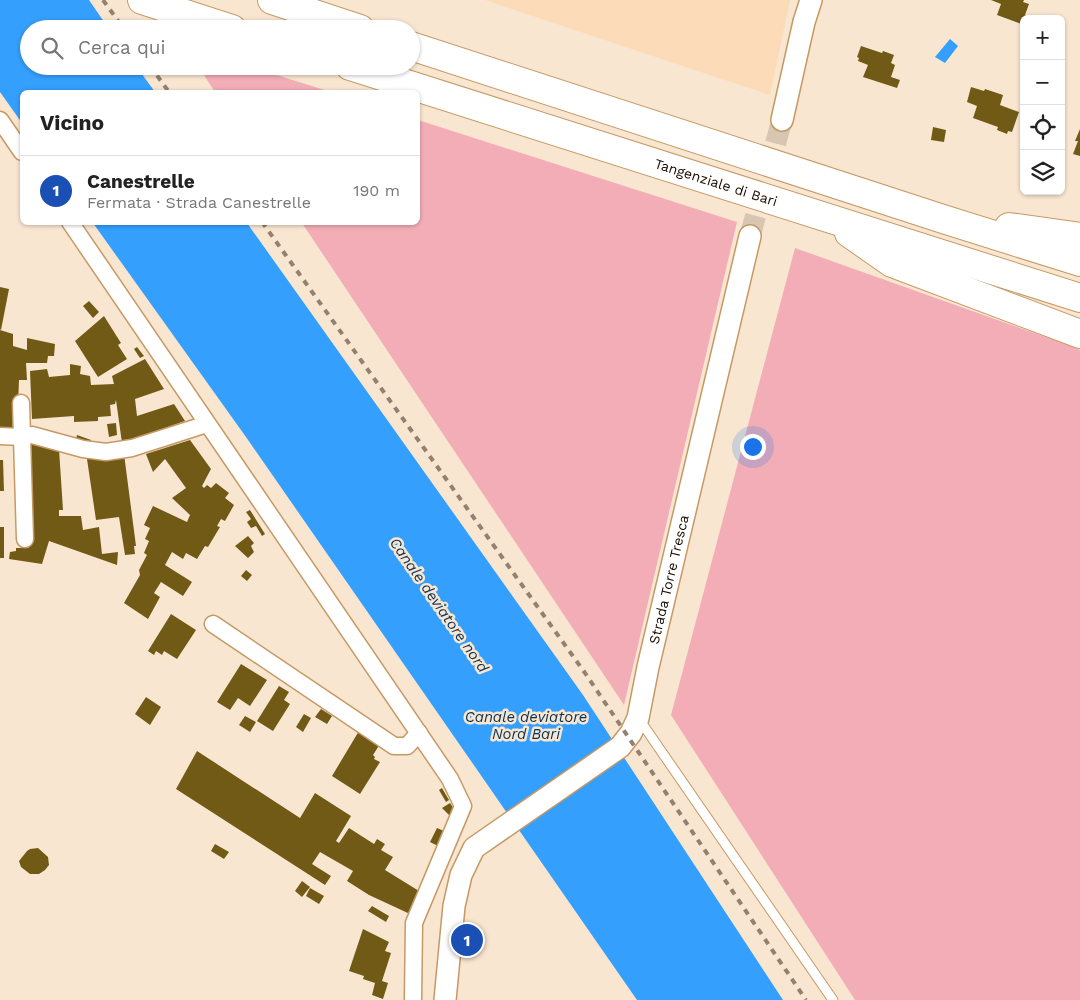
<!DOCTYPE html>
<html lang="it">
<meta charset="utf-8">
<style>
:root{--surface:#fff;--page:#f6f6f6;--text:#222;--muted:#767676;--line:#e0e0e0;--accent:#b45309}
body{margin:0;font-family:"Work Sans",sans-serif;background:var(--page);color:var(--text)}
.controls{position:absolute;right:15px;top:15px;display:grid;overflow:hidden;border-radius:8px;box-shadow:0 1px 4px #0004}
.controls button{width:45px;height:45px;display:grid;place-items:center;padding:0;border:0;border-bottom:1px solid var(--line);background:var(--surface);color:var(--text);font:25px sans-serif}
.you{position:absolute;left:752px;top:446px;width:18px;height:18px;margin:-12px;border:4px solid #fff;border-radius:50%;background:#1a73e8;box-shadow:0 0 0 8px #1a73e833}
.badge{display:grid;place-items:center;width:32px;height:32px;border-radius:50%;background:var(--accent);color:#fff;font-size:16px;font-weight:700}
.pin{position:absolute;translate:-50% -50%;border:2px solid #fff;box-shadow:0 1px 5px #0006}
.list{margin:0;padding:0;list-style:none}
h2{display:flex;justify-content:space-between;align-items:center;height:65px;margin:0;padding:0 20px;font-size:21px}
h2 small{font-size:16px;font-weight:400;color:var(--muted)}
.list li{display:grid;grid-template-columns:32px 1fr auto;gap:15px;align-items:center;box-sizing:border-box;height:70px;padding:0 20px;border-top:1px solid var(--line)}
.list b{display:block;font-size:19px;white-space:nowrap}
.list p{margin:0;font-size:16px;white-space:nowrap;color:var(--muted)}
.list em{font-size:16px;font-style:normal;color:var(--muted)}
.icon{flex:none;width:28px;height:28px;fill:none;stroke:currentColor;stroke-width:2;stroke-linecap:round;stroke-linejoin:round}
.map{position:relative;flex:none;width:1080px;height:1000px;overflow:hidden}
.search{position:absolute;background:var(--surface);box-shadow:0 1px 4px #0004;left:20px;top:20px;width:400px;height:55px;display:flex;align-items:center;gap:12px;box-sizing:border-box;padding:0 18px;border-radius:28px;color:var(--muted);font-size:19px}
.panel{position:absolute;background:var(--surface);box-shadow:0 1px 4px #0004;left:20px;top:90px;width:400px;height:135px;border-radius:8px}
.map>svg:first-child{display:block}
.built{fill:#fbdbb8}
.green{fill:#f3adb7}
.water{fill:#349ffd}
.building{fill:#715a16}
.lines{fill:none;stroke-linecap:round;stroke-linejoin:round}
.tertiary-tunnel{stroke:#d8c5b2;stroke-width:21;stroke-dasharray:21 11;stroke-linecap:butt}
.service-casing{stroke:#c69964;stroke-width:11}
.minor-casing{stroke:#c69964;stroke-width:19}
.tertiary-casing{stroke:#c69964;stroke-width:24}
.trunk-casing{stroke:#c69964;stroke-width:30}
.service{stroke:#fff;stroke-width:9}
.minor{stroke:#fff;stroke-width:16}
.tertiary{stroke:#fff;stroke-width:21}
.trunk{stroke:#fff;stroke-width:28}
.rail{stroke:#928170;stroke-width:4;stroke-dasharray:6 6;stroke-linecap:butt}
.labels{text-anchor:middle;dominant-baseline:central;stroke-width:5;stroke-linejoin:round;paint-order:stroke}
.street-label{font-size:14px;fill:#1c0c00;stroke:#f9e6d1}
.water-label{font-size:15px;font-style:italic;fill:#063156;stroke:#f9e6d1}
</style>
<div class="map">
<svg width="1080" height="1000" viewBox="0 0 1080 1000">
<rect width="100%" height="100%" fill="#f9e6d1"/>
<path class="built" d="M485 0H790L770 95Z"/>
<g class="green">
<path d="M198 66H248L331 92H215Z"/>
<path d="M418 120 737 222 624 705 302 223 418 222Z"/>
<path d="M795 248 1068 345 1080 350V1000H855L671 715Z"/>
</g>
<g class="water">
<path d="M0 0H89L109 29H29V66H136L155 92H22V123L0 92Z"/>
<path d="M950 39 958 46 945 63 935 57Z"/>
<path d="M93 223H247L583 695 783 1000H637L246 437Z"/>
</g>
<g class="building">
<path d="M991 0H1024L1023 2 1029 4 1025 15 1033 19H1024V25L997 15 1001 4Z"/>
<path d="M861 46 882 53 883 51 894 55 891 63 895 65 891 77 900 80 897 88 863 77 868 65 858 61 859 58 857 57Z"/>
<path d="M971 87 984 91 985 89 1003 95 1000 105 1019 112 1012 132 1008 131 1007 134 997 130 998 127 973 118 977 106 967 102Z"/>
<path d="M933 127 946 130 944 142 931 140Z"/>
<path d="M1080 129V156L1073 154 1078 141H1075Z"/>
<path d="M0 287 9 289 1 330 0 329Z"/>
<path d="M89 301 99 312 93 318 83 306Z"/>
<path d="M104 316 121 343 118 345 127 359 98 377 75 341Z"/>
<path d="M0 330 13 334V346L27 350V338L55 344 54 356H48L47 363H26L27 380H19L17 432 0 433Z"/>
<path d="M137 347 144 356 140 358 134 349Z"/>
<path d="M145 359 164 389 135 399 137 416 174 404 185 421 122 443 116 400 115 404 110 405 111 416 98 417V421L74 422V416L32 419 30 371 47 369 49 377 70 375V364L81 366 80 374 90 376 91 385 114 384 112 376Z"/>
<path d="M116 423 117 435 109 437 107 424Z"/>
<path d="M77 435 91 440 89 443 76 439Z"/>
<path d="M190 440 211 469 202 486 204 488 207 485 211 488 216 483 229 493 225 498 234 505 225 521 221 519 217 526 220 527 208 547 205 546 197 559 186 553 183 559 172 552 165 565 192 582 183 596 161 582 154 593 160 597 148 619 124 603 140 575 139 570 147 555 144 553 149 541 145 539 150 528 144 525 153 506 187 522 190 515 172 498 186 488 165 459 153 472 146 454Z"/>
<path d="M27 443H35L59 449 63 510H59V516H81L83 530 99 527 102 554 118 552 117 565 49 541 42 564 9 559 10 552 16 551V548H29Z"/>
<path d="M124 454 136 546H134L135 554 125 555 119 517 96 520 87 459Z"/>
<path d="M0 460H3L4 491H0Z"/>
<path d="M250 510 265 534 262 536 256 526 251 528 247 522 251 519 246 512Z"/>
<rect x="0" y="527" width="4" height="31"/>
<path d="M248 536 254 543 251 546 254 552 248 558 235 546Z"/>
<path d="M246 570 252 575 247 581 241 576Z"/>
<path d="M171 614 196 630 177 659 164 651 162 655 156 651 154 655 148 651Z"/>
<path d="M241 664 267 680 250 706 238 698 230 710 217 702Z"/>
<path d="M279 686 289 692 284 700 290 704 273 731 257 721Z"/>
<path d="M146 697 161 707 150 725 135 714Z"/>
<path d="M321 709 332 716 327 724 315 717Z"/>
<path d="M304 714 311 718 303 732 296 727Z"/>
<path d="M245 716 256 722 250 732 239 725Z"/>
<path d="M359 731 380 744 373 755 375 757 374 759 380 762 360 794 332 776Z"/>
<path d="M197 751 300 818 315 793 351 816 336 841 339 843 349 828 374 844 377 839 385 844 381 850 393 857 385 870 419 891 410 914 369 895 347 881 353 871 320 852 312 864 331 876 325 885 176 789Z"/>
<path d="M442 788 449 800 446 802 439 790Z"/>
<path d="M450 803 454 809 451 817 442 808Z"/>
<path d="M437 828 444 831 438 846 430 842Z"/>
<path d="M215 844 229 852 224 859 211 851Z"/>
<path d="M38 848 48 857 49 865 45 870 39 874H30L21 867 19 861 27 851 30 849Z"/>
<path d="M302 881 310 887 302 897 295 891Z"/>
<path d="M310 888 324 896 319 904 306 896Z"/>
<path d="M372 906 389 916 386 922 368 911Z"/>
<path d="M363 929 389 942 385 951 391 953 382 981 388 983 383 999 372 995 375 983 363 979 364 976 349 971Z"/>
</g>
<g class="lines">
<path class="tertiary-tunnel" d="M750 236 782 120"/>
<defs>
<path id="service" d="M639 719 833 1000"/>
<g id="minor">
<path d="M0 120 22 152"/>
<path d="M70 222 450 779 463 806 414 923 413 1000"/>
<path d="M21 403 25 539"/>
<path d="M0 436 21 437 32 435 83 449 106 452 132 448 207 424"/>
<path d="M213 624 394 746H407L419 733"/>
</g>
<g id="tertiary">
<path d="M782 120 804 22 811 0"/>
<path id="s1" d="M445 1000 454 906 461 875 474 848 620 747 631 733 638 718 648 667 750 236"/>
</g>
<g id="trunk">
<path d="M142 0 232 29"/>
<path d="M272 0 360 29"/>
<path d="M411 46 943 219 1080 262"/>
<path id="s2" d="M350 66 1080 298"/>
<path d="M1009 227 1080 237"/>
<path d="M849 233 892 263 1080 334"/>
</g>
</defs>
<use href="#service" class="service-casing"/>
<use href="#minor" class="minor-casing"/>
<use href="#tertiary" class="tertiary-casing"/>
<use href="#trunk" class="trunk-casing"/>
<use href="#service" class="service"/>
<use href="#minor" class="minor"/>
<use href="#tertiary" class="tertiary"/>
<use href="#trunk" class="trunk"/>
<g class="rail">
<path d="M103 0 124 29"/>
<path d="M150 66 169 92"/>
<path d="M262 222 585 673 806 1000"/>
</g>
</g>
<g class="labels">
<g class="street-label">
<text stroke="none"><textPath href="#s2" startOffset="384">Tangenziale di Bari</textPath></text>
<text stroke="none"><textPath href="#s1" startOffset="510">Strada Torre Tresca</textPath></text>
</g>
<g class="water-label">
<text transform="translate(439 605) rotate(55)">Canale deviatore nord</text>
<text x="526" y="717">Canale deviatore<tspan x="526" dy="17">Nord Bari</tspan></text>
</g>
</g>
</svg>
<div class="controls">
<button>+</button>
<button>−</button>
<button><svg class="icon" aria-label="locate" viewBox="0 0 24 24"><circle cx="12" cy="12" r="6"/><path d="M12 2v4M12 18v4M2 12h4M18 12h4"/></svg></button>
<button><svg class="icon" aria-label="layers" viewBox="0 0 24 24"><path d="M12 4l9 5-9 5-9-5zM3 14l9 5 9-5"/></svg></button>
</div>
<div class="you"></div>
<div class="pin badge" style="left:467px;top:940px;background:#1a4fb4">1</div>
<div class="search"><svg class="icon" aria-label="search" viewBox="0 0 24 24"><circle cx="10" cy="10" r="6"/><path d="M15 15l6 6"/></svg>Cerca qui</div>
<section class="panel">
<h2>Vicino<small></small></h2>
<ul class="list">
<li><span class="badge" style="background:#1a4fb4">1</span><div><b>Canestrelle</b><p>Fermata · Strada Canestrelle</p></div><em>190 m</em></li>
</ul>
</section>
</div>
